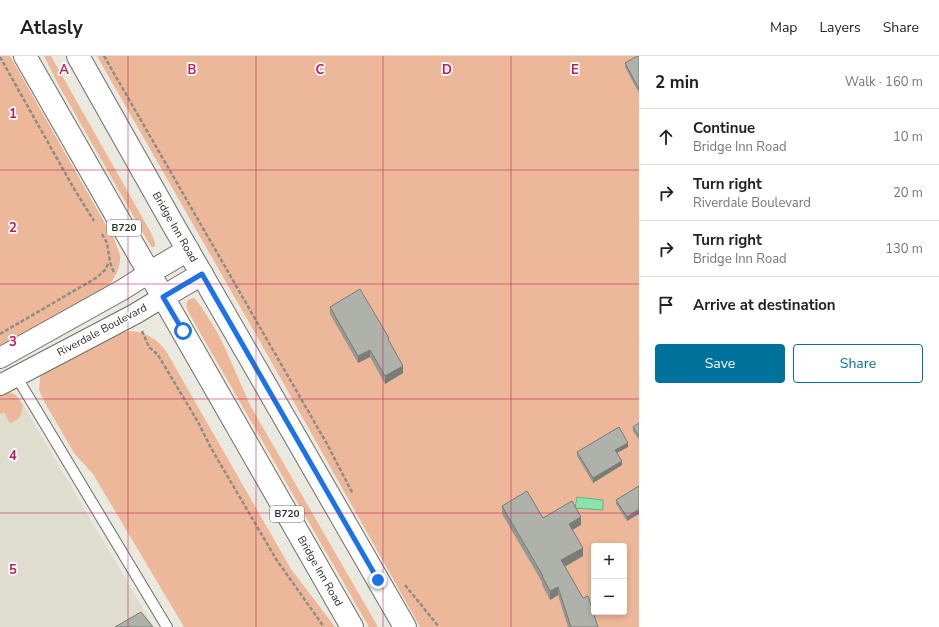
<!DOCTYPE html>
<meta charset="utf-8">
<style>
:root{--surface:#fff;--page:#f2f2f2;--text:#222;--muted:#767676;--line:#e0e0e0;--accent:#00729c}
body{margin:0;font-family:"Nunito Sans",sans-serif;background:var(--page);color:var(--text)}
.controls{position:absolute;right:12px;bottom:12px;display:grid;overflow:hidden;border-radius:4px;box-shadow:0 2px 6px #0003}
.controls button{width:36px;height:36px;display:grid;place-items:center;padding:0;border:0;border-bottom:1px solid var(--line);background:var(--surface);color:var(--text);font:20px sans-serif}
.stop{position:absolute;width:12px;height:12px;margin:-9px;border:3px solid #1a73e8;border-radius:50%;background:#fff}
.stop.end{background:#1a73e8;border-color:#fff;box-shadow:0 1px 4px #0008}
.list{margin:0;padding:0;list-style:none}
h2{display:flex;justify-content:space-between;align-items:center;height:52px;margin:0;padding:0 16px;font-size:17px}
h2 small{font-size:13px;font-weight:400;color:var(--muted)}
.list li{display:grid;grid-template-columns:26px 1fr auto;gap:12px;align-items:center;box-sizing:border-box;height:56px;padding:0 16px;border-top:1px solid var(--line)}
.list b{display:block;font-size:15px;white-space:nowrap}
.list p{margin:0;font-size:13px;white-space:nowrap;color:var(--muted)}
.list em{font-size:13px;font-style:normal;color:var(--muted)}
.actions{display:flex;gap:8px;padding:12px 16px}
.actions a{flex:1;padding:9px 0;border:1px solid var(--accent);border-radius:4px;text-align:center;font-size:14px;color:var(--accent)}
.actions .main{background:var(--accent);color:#fff}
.icon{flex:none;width:22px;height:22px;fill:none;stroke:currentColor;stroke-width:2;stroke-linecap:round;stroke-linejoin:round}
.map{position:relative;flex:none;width:639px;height:571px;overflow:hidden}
header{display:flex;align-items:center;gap:24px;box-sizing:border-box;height:56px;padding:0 20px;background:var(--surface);border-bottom:1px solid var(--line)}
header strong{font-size:19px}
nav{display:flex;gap:22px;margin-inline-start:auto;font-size:14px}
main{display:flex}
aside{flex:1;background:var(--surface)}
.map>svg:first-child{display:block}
.built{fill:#deddce}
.green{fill:#edb89a;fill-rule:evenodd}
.water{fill:#88e5aa;stroke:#6dae84}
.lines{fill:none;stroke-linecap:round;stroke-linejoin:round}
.lane-casing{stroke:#6f6f68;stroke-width:12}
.street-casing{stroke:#6f6f68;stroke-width:22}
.primary-casing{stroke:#6f6f68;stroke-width:24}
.path{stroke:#8d8d87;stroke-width:2.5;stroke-dasharray:4 2;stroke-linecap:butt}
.lane{stroke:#fff;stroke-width:10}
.street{stroke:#fff;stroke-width:20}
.primary{stroke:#fff;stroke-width:22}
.wall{fill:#969992}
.shaded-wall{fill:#7a7d77}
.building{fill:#aeb2aa;stroke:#7a7d77}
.route{stroke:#1a73e8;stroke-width:5}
.grid{fill:none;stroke:#c2185b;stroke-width:1;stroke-opacity:0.55}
.labels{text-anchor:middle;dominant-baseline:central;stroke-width:3.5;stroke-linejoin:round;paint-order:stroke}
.shield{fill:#fff;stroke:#6c6c6a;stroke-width:1}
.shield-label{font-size:10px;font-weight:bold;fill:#2d2d2a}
.street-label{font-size:11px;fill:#2d2d2a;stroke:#fff}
.grid-label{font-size:13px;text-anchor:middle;font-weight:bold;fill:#c2185b;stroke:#fff;stroke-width:3.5;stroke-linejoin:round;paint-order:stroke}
</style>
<header>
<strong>Atlasly</strong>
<nav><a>Map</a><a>Layers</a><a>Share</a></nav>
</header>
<main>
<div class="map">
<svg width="639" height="571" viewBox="0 0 639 571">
<rect width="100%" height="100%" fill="#e9e9e0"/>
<path class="built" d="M10 336 17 340 23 349 154 571H0V338Z"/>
<g class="green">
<path d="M0 0H10L115 185C116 190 119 195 120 200 121 211 115 221 109 229L0 295Z"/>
<path d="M44 0H51L150 175C152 180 156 185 155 191H152L150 189 58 28Z"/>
<path d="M97 0H639V571H420L263 291ZM594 490H624V556H594Z"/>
<path d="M194 242 197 245 202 252 217 276 226 294 250 349 378 571H369L190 259C187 253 184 249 189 243Z"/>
<path d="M134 275C148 278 157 283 166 295L291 513 335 571H184L93 418 74 397 45 347 39 334 40 321 46 313 111 279 123 276Z"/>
<path d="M3 336C16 336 17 340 23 349 22 359 20 364 10 367L4 356 0 358V338Z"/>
</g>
<path class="water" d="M577 441 603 444V454L575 452Z"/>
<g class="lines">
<defs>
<path id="lane" d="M16 320 167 571"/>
<g id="street">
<path d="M0 302 122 234 149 217"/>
<path d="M0 329 135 258 163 241"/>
</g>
<g id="primary">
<path d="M25 0 352 571"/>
<path d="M78 0 171 165 405 571"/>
<path d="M149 217 188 194"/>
<path d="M163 241 202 218"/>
</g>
</defs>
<use href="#lane" class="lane-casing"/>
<use href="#street" class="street-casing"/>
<use href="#primary" class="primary-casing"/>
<g class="path">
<path d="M104 0 327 388 353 438"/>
<path d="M0 1 73 131 94 165"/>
<path d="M102 178 107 187 110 206 114 217"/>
<path d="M142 275 149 291 158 299 198 366 211 392 276 503 324 571"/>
<path d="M0 278 96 222 105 214 109 206"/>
<path d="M405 529 439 571"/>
</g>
<use href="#lane" class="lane"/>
<use href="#street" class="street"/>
<use href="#primary" class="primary"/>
</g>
<g class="wall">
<path d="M639 0V37L625 11V7Z"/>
<path d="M330 251 389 285 403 317 385 328 370 301 358 307 330 258Z"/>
<path d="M639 367V384L633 375V371Z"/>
<path d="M628 391 617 397 622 409 593 427 577 400V396Z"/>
<path d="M639 430 627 465 616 448V444Z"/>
<path d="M502 450 543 462 581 469 572 474 583 500 565 510 598 571H568L558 539 550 544 542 529V526L502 458Z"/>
</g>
<g class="shaded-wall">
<path d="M370 294V301L358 307V300Z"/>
<path d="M403 310V317L385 328V320Z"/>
<path d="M628 387V391L615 398V394Z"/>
<path d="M622 405V409L593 427V422Z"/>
<path d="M639 453V458L627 465V461Z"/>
<path d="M581 461V469L569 476V468Z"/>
<path d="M583 492V500L561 513V504Z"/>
<path d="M558 531V539L550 544V535Z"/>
</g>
<g class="building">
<path d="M637 0H639V33L625 7Z"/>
<path d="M360 233 389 282 388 283 403 310 385 320 370 294 358 300 330 251Z"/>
<path d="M639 367V380L633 371Z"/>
<path d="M619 371 628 387 615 394 622 405 593 422 577 396Z"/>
<path d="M639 430V453L627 461 616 444Z"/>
<path d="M527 435 543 462 572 445 581 461 569 468 583 492 561 504 583 542 588 540 598 571H571L558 531 550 535 542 520H543L502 450Z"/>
<path d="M141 556 153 571H115Z"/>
</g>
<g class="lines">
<path class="route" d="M183 275 163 241 202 218 378 524"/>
</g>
<path class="grid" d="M128 0V571M256 0V571M383 0V571M511 0V571M0 114H639M0 228H639M0 343H639M0 457H639"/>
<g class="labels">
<g class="shield">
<rect x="107" y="164" width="34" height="16" rx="3"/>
<rect x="270" y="450" width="34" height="16" rx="3"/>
</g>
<g class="shield-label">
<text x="124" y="172">B720</text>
<text x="287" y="458">B720</text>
</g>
<g class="street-label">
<text transform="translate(175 171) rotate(60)">Bridge Inn Road</text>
<text transform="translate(102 274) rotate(-28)">Riverdale Boulevard</text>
<text transform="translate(320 515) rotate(60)">Bridge Inn Road</text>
</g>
</g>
<g class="grid-label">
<text x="64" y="18">A</text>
<text x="192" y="18">B</text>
<text x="320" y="18">C</text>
<text x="447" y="18">D</text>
<text x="575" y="18">E</text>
<text x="13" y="62">1</text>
<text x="13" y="176">2</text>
<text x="13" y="290">3</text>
<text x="13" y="404">4</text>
<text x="13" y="518">5</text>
</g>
</svg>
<div class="controls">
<button>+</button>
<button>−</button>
</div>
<div class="stop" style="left:183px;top:275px"></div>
<div class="stop end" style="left:378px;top:524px"></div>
</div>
<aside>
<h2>2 min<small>Walk · 160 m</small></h2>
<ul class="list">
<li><svg class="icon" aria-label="ahead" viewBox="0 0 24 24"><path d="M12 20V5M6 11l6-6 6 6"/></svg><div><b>Continue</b><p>Bridge Inn Road</p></div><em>10 m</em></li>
<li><svg class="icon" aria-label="right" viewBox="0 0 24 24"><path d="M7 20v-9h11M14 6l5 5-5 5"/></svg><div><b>Turn right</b><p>Riverdale Boulevard</p></div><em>20 m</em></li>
<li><svg class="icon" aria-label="right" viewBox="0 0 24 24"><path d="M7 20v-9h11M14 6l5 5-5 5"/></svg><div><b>Turn right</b><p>Bridge Inn Road</p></div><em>130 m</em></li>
<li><svg class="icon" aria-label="arrive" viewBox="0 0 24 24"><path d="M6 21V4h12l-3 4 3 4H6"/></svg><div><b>Arrive at destination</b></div></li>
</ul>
<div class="actions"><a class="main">Save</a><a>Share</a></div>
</aside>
</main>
